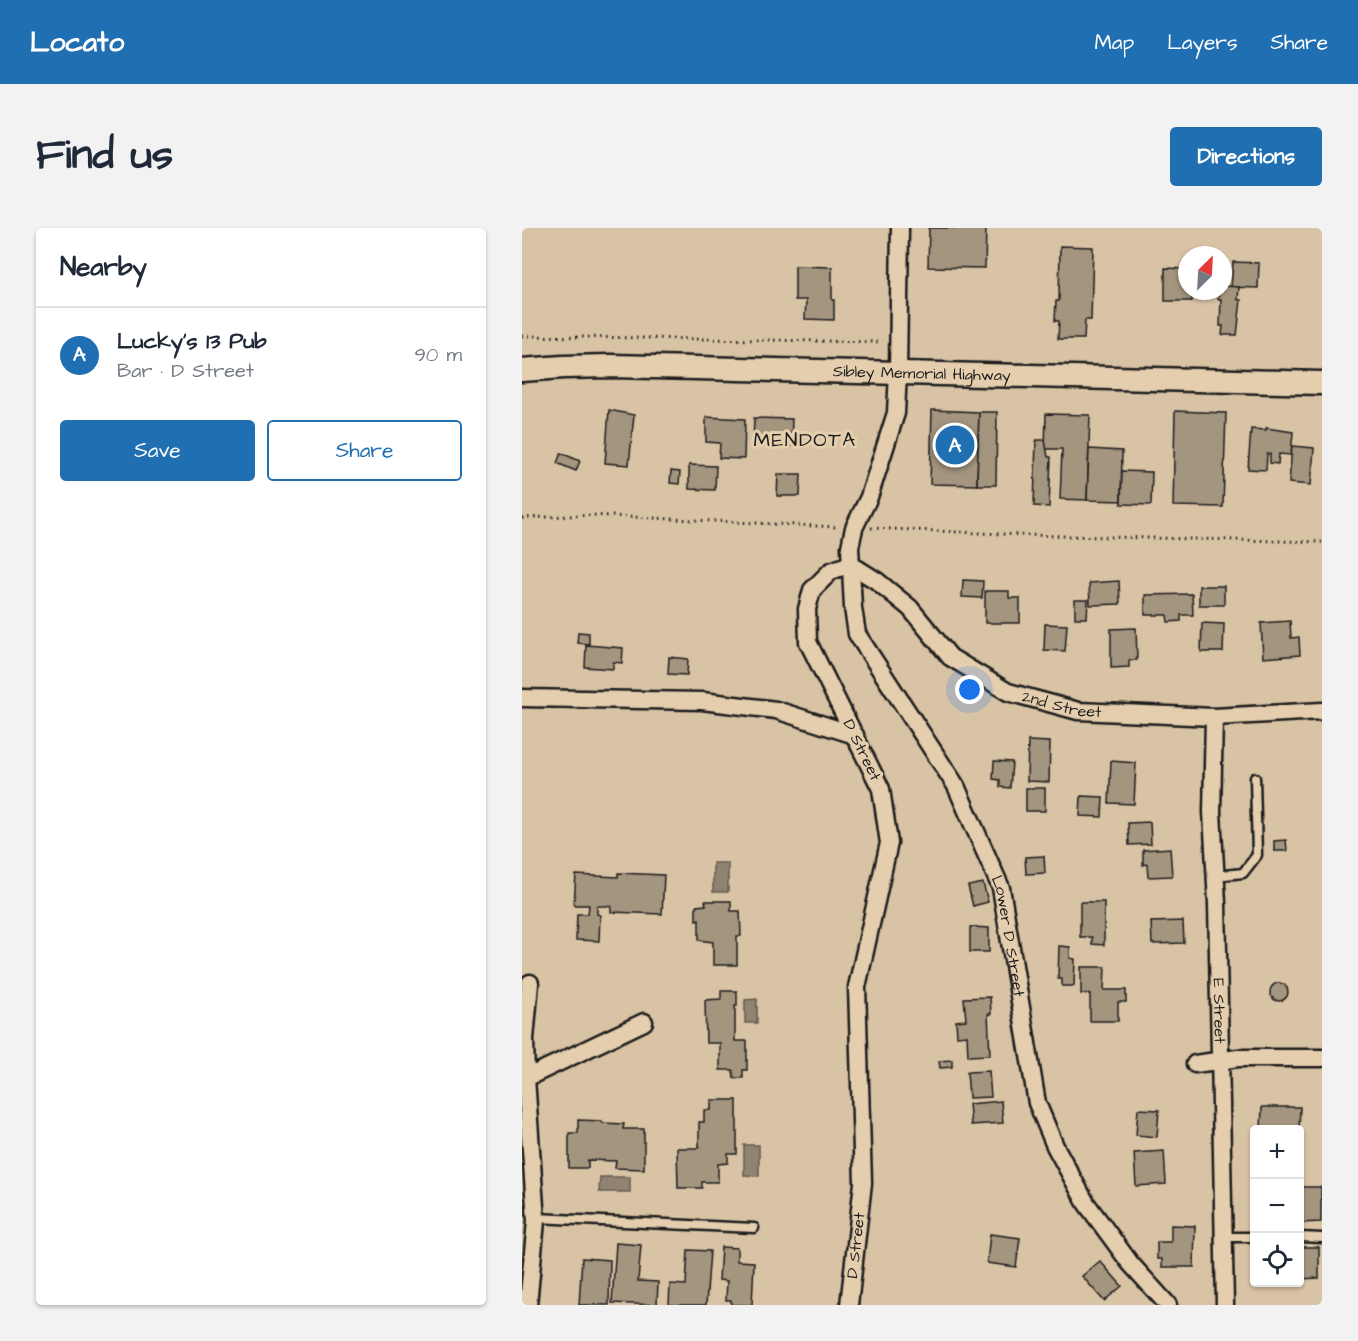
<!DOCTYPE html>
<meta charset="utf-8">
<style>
:root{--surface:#fff;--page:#f2f2f3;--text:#1f2937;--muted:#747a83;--line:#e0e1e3;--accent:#1f6fb2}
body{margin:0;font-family:"Architects Daughter",sans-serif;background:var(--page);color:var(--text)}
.controls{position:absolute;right:18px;bottom:18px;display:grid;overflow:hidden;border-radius:6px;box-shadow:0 2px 4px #0004}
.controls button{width:54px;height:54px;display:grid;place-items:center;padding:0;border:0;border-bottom:2px solid var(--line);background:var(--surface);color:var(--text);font:30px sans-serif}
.compass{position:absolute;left:656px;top:18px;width:54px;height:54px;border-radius:50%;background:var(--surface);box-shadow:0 2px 4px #0004;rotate:24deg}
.you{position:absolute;left:448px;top:462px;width:21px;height:21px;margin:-15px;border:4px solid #fff;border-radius:50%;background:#1a73e8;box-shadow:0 0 0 9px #1a73e833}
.badge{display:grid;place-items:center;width:39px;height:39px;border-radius:50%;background:var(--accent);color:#fff;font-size:20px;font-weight:700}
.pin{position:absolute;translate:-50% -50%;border:3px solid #fff;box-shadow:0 2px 6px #0006}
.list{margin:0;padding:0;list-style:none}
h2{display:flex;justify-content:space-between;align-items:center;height:78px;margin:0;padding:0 24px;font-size:26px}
h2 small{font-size:20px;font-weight:400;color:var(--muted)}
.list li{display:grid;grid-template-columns:39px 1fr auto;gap:18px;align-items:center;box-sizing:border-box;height:96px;padding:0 24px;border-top:2px solid var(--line)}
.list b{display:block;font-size:22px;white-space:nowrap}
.list p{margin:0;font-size:20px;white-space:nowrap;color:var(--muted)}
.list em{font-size:20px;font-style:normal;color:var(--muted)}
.actions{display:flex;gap:12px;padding:18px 24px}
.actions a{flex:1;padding:14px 0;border:2px solid var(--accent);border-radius:6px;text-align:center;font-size:21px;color:var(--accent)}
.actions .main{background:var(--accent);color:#fff}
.icon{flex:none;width:33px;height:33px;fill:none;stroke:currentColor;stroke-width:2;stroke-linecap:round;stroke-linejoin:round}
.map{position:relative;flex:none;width:800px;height:1077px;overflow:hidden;border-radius:6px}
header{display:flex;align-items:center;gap:36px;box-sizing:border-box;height:84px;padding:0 30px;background:var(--accent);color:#fff}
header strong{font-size:28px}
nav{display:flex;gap:33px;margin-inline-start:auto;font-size:21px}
.intro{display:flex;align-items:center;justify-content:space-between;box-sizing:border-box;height:144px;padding:0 36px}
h1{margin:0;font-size:42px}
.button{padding:15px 27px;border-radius:6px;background:var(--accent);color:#fff;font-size:21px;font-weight:700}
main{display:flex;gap:36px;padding:0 36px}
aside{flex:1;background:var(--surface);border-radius:6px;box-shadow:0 2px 4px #0004}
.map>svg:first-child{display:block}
.water{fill:#918371;stroke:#625a4f;stroke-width:1.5}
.building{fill:#a4957f;stroke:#1c1c1c;stroke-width:1.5}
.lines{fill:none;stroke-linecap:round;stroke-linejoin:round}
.lane-casing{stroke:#1c1c1c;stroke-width:13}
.street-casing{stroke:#1c1c1c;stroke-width:21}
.secondary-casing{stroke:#1c1c1c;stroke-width:27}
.path{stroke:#1c1c1c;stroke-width:3;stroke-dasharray:1.5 4.5;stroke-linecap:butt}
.lane{stroke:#e5ceae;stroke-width:8}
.street{stroke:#e5ceae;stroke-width:16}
.secondary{stroke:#e5ceae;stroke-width:22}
.labels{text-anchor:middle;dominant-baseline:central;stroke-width:6;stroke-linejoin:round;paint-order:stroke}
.street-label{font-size:16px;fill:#1c1c1c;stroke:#e5ceae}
.quarter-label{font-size:20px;letter-spacing:1.5px;fill:#1c1c1c;stroke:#e5ceae}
</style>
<header>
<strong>Locato</strong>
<nav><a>Map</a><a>Layers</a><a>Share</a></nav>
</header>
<div class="intro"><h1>Find us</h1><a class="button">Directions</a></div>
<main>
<aside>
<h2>Nearby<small></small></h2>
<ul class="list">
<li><span class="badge">A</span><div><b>Lucky‘s 13 Pub</b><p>Bar · D Street</p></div><em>90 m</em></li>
</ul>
<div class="actions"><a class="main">Save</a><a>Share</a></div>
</aside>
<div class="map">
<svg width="800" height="1077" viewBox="0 0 800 1077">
<rect width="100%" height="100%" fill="#d9c3a5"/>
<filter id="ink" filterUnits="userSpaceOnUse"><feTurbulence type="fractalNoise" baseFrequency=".0167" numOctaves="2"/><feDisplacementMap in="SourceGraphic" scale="12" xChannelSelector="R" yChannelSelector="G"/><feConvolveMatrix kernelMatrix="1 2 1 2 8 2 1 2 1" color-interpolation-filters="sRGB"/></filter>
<g filter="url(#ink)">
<g class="water">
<rect x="191" y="635" width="15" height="29"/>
<path d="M235 771V795H223V772Z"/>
<path d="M222 917H237V948L222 947Z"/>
<path d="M78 949H108V964H77Z"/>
</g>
<g class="building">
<path d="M407 0H464L463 40 406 39Z"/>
<path d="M538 18 571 19 569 92H563L562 111H536L537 93H533L534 73H537Z"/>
<path d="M711 34 737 35 736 60 709 59Z"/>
<path d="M273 38 310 39V72H312V92L283 91 284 72H273Z"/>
<path d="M643 40 665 41V63H670V73H643Z"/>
<path d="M701 58 717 59 716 72H719L715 107H700L701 98H698L699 71H696L697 63H701Z"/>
<path d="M87 182 112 187 107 237 83 235Z"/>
<path d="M410 182 457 184 455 257 408 256Z"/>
<path d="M653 183 704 185 701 279 651 278Z"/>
<path d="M457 184H475L474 257H455Z"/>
<path d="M524 186 568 187 565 272 538 271 540 221H523Z"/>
<path d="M184 189 223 191 222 231 197 230 198 215 184 214Z"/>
<path d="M232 190 270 191 269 218 231 217Z"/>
<path d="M744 200 771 204 769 227 757 226 756 236 748 235V226H745L744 242 726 241 729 201 744 202Z"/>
<path d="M514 212H523L526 229H529L527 279 512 278Z"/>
<path d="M770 218 792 220 789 257 767 255Z"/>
<path d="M567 221 600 223 599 273 565 272Z"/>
<path d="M39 225 58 233 54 243 35 235Z"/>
<path d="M167 237 194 238 193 262 167 261Z"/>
<path d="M149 243 158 244 157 256 148 255Z"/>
<path d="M600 243 630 244 629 277 599 276Z"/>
<path d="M256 246H279L278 268H255Z"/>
<path d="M441 352 461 353 460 370 440 369Z"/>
<path d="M597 353 598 376 568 377 567 355Z"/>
<rect x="677" y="358" width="25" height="19"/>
<path d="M463 363H487V370H498V395H463Z"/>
<path d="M670 366 671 387H659V393L646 394 645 387H623V367Z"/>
<path d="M553 372H566L565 390H553Z"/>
<path d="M768 393 769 410 777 409 778 427 741 430 739 395Z"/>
<path d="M680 395 702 396 701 424H679Z"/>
<path d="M523 396 545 397 543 423 522 422Z"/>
<path d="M614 400 615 432H607V439L589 440V401Z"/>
<path d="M56 404 67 405V416L55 415Z"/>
<path d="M64 417 101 420 100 435 91 434V441L63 439Z"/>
<path d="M147 429 166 431 165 447 146 446Z"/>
<path d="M506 513 528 514 527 554 505 553Z"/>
<path d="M472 533 490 534 488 560 478 559V552L471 551Z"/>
<path d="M589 533 614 535 612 576 587 575Z"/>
<rect x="504" y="560" width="19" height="23"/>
<path d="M559 568 581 569 580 589 558 588Z"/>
<path d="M628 594 629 616 607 617 606 595Z"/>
<path d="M764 612 765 623H752V613Z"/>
<path d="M648 620 650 648 626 649 625 636 621 637V622Z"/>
<path d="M522 628 523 645 504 646 503 629Z"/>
<path d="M96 645 142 647 140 686 89 684V678H75V686L78 687 77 713 54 712 55 686H66L67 677H52L54 647 96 649Z"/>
<path d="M461 655 466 674 451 678 446 658Z"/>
<path d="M183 673H209V683H218L219 708H215V737H191V714L177 712V691L174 692V678L184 677Z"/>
<path d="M558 674H582V717L570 716V709H558Z"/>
<path d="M661 693 662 715 630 716 629 694Z"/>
<path d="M448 699 467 700V724H448Z"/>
<path d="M537 718 548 719V730L553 731 552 758H540V751H536Z"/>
<path d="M559 739H583L582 762H604V774H596V793H568V766H559Z"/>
<circle cx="757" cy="764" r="9"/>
<path d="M199 763H215V778H213V813H225V842H221V850H212L211 842H198V815H184L183 772 199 771Z"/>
<path d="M468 769 469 786H466L468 827 446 828 445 807 435 808 434 793 444 792 442 770Z"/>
<path d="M430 832V839L418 840 417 833Z"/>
<path d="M467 843 469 869 447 870 445 844Z"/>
<path d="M189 872H215V926H206V935L196 936V954H180V960H156L155 920H177V894H182V882H189Z"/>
<path d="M479 873 481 895 449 897 447 876Z"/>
<path d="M740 879H778L777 902H739Z"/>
<path d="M616 881 637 882 635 909 614 907Z"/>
<path d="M56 892 80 893V895L102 896 101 901H122V941L93 940 94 933 66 932V940H47V905H56Z"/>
<path d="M642 923 644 956 614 958 612 925Z"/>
<path d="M778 959H799V994L778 995Z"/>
<path d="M649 997 673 998 672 1039H640V1031H635V1014H649Z"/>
<path d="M468 1006 498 1010 494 1039 465 1035Z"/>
<path d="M94 1015 119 1017 116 1053 136 1054 135 1077 90 1075Z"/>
<path d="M199 1019 215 1020V1033L232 1034 230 1077H209V1072H204L205 1053 197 1052Z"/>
<path d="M778 1019H797V1050L778 1051Z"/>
<path d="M166 1022 188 1023 184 1077H147L148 1056 164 1057Z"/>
<path d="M60 1030 88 1032 87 1077H57Z"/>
<path d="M578 1033 600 1058 582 1073 560 1048Z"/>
</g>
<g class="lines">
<defs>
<g id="lane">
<path d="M693 648 721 645 735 627 733 550"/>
<path d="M14 990 232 1000"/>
<path d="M701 1009H732"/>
<path d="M778 1009 800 1010"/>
</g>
<g id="street">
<path id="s1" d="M378 0 376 144 374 185 347 269 332 300 328 319 331 380 335 406 434 558 479 660 515 875 533 918 564 975 608 1035 646 1077"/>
<path id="s2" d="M328 336 355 353 388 380 428 429 486 464 556 483 692 489 800 483"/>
<path d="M0 470 180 473 254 482 333 507"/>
<path id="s3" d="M692 489 690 584 695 675 703 1077"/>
<path d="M673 836 716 830H800"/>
<path d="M4 850 122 794"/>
<path d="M6 1077 14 993 4 850 3 811 8 755"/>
<path id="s4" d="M327 1077 341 955 335 759 367 615 359 561 286 414 285 381 290 362 309 343 328 336"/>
</g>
<g id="secondary">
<path id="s5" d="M0 142 41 139 89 138 800 155"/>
</g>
</defs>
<use href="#lane" class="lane-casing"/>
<use href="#street" class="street-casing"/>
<use href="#secondary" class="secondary-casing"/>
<g class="path">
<path d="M0 108 360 114"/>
<path d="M0 290 69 287 315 299"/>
<path d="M349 300 501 307 800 314"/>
</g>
<use href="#lane" class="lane"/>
<use href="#street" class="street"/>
<use href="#secondary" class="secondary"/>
</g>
</g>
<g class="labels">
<g class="street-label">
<text stroke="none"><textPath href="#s5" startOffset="400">Sibley Memorial Highway</textPath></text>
<text stroke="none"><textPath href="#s2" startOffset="261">2nd Street</textPath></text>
<text transform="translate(340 522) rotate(64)">D Street</text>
<text stroke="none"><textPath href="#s1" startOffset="756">Lower D Street</textPath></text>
<text stroke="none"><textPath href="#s3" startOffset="294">E Street</textPath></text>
<text stroke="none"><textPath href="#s4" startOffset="60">D Street</textPath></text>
</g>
<g class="quarter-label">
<text x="283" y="212">MENDOTA</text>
</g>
</g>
</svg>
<div class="controls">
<button>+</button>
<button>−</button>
<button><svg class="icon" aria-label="locate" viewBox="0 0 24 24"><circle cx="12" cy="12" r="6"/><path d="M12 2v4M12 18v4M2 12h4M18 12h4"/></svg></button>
</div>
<svg class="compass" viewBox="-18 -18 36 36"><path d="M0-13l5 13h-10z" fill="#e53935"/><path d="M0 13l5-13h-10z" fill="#747a83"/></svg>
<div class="you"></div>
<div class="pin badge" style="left:433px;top:217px">A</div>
</div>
</main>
